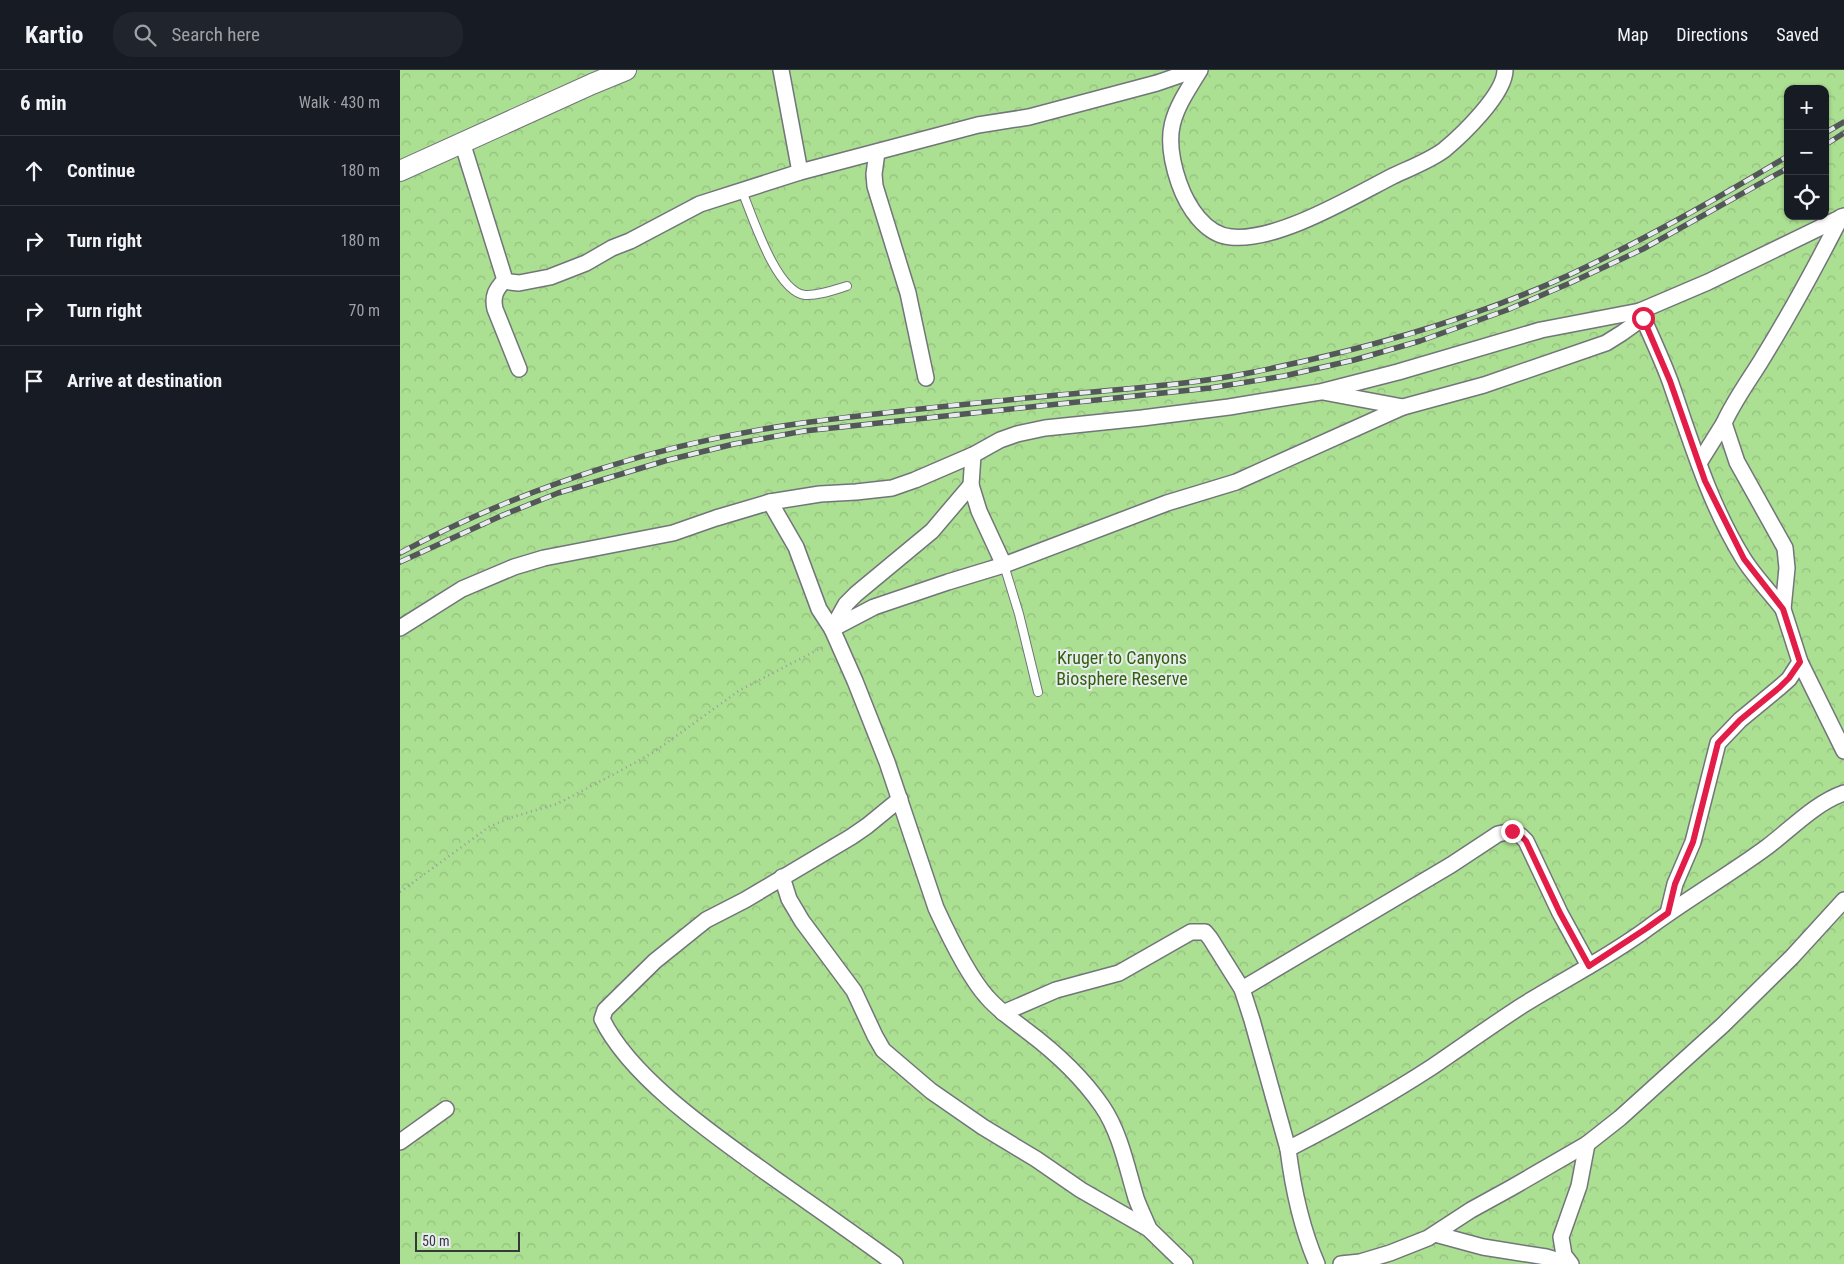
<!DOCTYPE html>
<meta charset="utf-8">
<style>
:root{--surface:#171b24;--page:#20242c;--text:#f1f3f6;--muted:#9ea1a6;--line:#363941}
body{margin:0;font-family:"Roboto Condensed",sans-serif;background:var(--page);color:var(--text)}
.controls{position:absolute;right:15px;top:15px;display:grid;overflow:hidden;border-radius:10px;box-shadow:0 1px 4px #0004}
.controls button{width:45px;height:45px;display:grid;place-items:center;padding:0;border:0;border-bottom:1px solid var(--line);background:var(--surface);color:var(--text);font:25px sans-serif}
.scale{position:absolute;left:15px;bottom:12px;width:105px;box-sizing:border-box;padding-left:5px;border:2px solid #36383a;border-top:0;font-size:14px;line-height:18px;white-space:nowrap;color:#36383a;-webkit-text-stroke:4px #e8ecf1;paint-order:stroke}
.stop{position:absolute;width:15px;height:15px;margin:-11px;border:4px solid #e11d48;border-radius:50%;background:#fff}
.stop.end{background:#e11d48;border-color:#fff;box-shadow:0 1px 5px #0008}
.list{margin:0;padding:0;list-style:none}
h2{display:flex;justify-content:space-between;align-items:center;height:65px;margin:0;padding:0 20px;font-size:21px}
h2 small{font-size:16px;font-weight:400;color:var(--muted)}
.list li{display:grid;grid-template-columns:32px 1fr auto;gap:15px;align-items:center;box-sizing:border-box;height:70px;padding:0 20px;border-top:1px solid var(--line)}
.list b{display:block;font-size:19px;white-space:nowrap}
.list em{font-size:16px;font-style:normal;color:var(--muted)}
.icon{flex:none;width:28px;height:28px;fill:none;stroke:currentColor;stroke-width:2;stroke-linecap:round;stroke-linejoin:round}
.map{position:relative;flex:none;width:1444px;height:1194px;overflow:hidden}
header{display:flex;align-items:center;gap:30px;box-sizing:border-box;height:70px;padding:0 25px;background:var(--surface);border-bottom:1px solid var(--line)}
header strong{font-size:24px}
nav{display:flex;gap:28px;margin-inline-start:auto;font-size:18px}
.search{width:350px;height:45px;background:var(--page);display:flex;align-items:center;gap:12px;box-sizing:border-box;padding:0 18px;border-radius:20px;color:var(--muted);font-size:19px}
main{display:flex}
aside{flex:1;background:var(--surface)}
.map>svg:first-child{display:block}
.park{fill:url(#park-crowns);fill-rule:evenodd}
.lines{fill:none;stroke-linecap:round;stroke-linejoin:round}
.lane-casing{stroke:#72757a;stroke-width:10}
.street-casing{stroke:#72757a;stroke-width:18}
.secondary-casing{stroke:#72757a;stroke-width:22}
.path{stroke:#989b9f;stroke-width:2.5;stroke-dasharray:1 4;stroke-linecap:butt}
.lane{stroke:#fff;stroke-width:8}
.street{stroke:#fff;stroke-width:15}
.secondary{stroke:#fff;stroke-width:20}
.rail-casing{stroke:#545759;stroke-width:5.5}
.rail{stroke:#e8ecf1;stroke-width:4;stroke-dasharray:11;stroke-linecap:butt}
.route{stroke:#e11d48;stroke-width:6}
.labels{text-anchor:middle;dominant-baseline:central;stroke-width:4;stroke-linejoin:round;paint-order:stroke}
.park-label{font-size:18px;fill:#316109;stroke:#e8ecf1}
</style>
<header>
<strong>Kartio</strong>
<div class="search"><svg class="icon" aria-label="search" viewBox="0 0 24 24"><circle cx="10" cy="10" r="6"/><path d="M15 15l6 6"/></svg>Search here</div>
<nav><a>Map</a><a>Directions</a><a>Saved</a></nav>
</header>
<main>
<aside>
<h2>6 min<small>Walk · 430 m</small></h2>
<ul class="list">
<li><svg class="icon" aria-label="ahead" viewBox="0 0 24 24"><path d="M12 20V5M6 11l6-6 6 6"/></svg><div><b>Continue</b></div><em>180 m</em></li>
<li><svg class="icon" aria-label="right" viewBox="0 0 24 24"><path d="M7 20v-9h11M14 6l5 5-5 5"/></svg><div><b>Turn right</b></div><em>180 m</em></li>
<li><svg class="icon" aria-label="right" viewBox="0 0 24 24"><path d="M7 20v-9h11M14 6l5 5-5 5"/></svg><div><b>Turn right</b></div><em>70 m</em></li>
<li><svg class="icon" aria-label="arrive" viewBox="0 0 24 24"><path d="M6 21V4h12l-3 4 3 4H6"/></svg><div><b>Arrive at destination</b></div></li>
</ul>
</aside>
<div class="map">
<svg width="1444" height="1194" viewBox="0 0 1444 1194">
<defs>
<pattern id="park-crowns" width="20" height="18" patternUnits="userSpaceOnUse" patternTransform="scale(1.25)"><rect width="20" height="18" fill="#abdf91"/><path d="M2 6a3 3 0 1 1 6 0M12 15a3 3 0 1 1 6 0" fill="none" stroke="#94c07e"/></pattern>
</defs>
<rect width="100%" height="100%" fill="#e8ecf1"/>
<path class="park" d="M0 0H1444V1194H0ZM1388 19H1425V146H1388Z"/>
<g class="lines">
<defs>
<g id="lane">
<path d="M342 121C352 145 376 222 405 225 418 226 434 220 447 216"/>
<path d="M604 495 619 544 638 622"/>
</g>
<g id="street">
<path d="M381 0 400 102"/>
<path d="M800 0C773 43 761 61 779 113 787 136 805 165 831 167 877 172 952 127 993 106 1010 98 1029 91 1044 80 1062 65 1105 24 1105 0"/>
<path d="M62 72 105 210 110 212 119 213 150 207 186 193 212 178 230 171 300 134 400 102 578 55 629 47 757 13 795 0"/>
<path d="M477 82 474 104 475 116 508 223 526 308"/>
<path d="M1441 147C1416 196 1390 244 1361 291 1348 312 1334 331 1324 353L1337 392 1385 478 1387 498 1383 539 1400 592 1444 681"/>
<path d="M105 210C96 219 92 226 95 239L119 299"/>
<path d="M1240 241C1250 264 1261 287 1270 311 1291 371 1309 433 1343 488 1354 506 1370 522 1383 539"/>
<path d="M923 322 1003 337"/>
<path d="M573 385 571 415 579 441 604 495"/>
<path d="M1299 393 1324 353"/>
<path d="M370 432 396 477 419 539 432 559 455 611 487 692 536 838C548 864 568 906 587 927 599 941 613 950 627 961 655 982 682 1007 702 1036 720 1062 727 1098 736 1128 740 1139 745 1149 749 1159"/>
<path d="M0 558 62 519 114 497 144 488 273 463 316 448 370 432 420 424 456 422 492 418 515 410 573 385 600 370 617 364 645 358 742 348 829 337 920 322 998 302 1141 260 1240 241 1308 212 1444 146"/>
<path d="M432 559 474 537 548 512 604 495 767 433 836 412 1003 337 1084 315 1206 273 1222 263 1243 248"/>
<path d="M432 559 446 534 456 524 532 461 571 415"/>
<path d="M382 807 389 829 402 851 454 921 475 966 483 980 531 1021 583 1057 636 1089 681 1120 749 1159 785 1194"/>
<path d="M1268 843 1275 814 1293 772 1318 673 1340 650 1380 617 1389 609 1400 592"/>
<path d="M842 919 1051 795 1098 764 1112 761 1121 766 1126 771 1160 843 1189 896"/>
<path d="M603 943 656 920 719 903 791 862H805L810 868 842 919 852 950 888 1079"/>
<path d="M0 1072 46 1039"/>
<path d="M1035 1164 1083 1177 1146 1187 1170 1194"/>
<path d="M495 1194C454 1164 412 1135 371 1106 317 1067 231 1009 202 949L205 940 255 891 306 850 345 830 451 767 467 756 500 729"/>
<path d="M917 1194C901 1157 893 1119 888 1079 937 1054 986 1027 1032 997 1063 976 1092 955 1123 935 1165 909 1209 887 1248 858 1287 829 1329 805 1367 777 1391 759 1415 733 1444 723"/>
<path d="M941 1194 960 1192 990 1183 1028 1168 1071 1140 1111 1118 1187 1074 1220 1048 1323 955 1392 887 1444 830"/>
<path d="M1171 1194 1164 1185 1161 1167 1179 1116 1187 1074"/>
</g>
<path id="secondary" d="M0 101 192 14 226 0"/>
</defs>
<use href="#lane" class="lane-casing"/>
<use href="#street" class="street-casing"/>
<use href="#secondary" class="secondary-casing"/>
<path class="path" d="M0 822 89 757 109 748 157 734 218 702 254 682 340 620 425 576"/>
<use href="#lane" class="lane"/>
<use href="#street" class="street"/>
<use href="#secondary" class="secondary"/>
<defs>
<g id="rail">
<path d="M1425 63 1444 52"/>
<path d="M1425 75 1444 63"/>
<path d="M0 483C127 415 268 371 410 352 492 341 575 333 658 325 723 319 790 315 854 302 962 280 1069 251 1169 205 1244 170 1317 129 1388 86"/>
<path d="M0 492 103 445 158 423 268 390 334 374 404 361 810 318 884 306 954 290 1020 271 1107 240 1170 213 1243 179 1388 98"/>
</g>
</defs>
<use href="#rail" class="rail-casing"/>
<use href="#rail" class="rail"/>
</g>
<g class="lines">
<path class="route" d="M1112 761 1121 766 1126 771 1160 843 1189 896 1247 858 1268 843 1275 814 1293 772 1318 673 1340 650 1380 617 1389 608 1400 592 1383 539 1344 489 1305 411 1270 311 1243 248"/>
</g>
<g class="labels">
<g class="park-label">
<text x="722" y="587">Kruger to Canyons<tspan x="722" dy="21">Biosphere Reserve</tspan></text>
</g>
</g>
</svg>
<div class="controls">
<button>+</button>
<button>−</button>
<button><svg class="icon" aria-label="locate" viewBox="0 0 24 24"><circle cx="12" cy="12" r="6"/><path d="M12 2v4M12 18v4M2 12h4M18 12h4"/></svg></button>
</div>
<div class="scale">50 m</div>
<div class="stop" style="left:1243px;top:248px"></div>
<div class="stop end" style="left:1112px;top:761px"></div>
</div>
</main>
